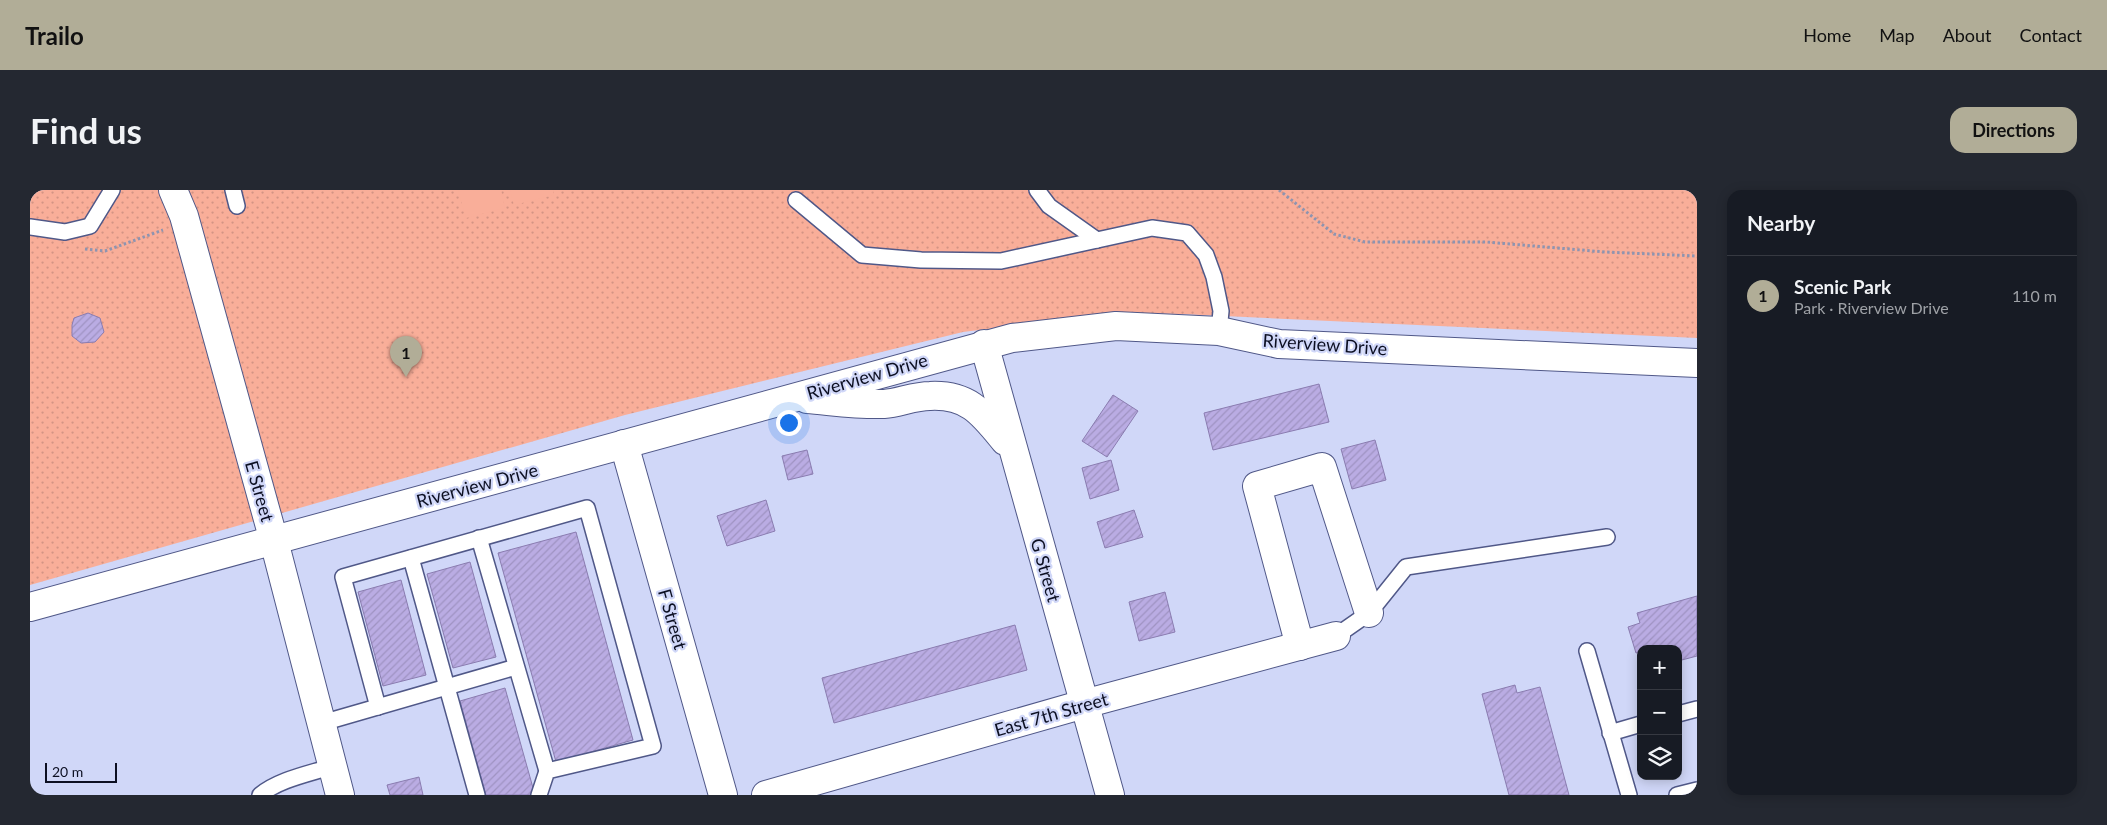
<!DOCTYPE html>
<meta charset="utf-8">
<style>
:root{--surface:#171b24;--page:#242831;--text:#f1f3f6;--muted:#9ea1a6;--line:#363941;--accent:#b1ad97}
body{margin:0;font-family:Lato,sans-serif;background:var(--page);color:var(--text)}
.controls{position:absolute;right:15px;bottom:15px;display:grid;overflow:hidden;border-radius:10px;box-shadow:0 2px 12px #0003}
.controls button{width:45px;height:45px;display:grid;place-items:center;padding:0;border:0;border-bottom:1px solid var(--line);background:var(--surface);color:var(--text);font:25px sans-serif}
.scale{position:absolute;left:15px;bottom:12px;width:72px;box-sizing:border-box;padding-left:5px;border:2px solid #0c0f22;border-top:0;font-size:14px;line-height:18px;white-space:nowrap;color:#0c0f22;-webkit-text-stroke:4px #d0d7f8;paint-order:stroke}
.you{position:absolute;left:758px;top:232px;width:18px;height:18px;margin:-12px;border:4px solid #fff;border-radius:50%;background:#1a73e8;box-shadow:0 0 0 8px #1a73e833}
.badge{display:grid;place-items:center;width:32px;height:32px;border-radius:50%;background:var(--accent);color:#111;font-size:16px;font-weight:700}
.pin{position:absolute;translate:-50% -41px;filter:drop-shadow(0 1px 2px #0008)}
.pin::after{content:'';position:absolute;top:26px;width:18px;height:15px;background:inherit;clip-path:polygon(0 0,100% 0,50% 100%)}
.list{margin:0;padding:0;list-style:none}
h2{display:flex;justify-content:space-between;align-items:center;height:65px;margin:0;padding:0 20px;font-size:21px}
h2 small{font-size:16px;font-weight:400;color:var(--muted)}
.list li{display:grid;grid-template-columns:32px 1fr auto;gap:15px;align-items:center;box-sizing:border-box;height:80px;padding:0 20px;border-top:1px solid var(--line)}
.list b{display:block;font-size:19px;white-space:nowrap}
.list p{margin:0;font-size:16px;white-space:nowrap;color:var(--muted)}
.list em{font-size:16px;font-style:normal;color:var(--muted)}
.icon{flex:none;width:28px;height:28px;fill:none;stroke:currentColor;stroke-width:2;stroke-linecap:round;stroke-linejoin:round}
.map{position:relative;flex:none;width:1667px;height:605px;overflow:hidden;border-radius:15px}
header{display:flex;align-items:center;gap:30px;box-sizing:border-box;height:70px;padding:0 25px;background:var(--accent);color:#111}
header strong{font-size:24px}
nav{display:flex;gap:28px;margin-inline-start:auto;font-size:18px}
.intro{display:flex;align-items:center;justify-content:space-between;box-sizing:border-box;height:120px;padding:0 30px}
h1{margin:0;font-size:35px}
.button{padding:12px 22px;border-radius:15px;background:var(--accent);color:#111;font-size:18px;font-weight:700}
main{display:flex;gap:30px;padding:0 30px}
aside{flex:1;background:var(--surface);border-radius:15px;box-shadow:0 2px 12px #0003}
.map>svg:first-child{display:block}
.green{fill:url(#green-dots)}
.pitch{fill:#f9ae99}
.building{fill:url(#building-hatch);stroke:#8a7cb0}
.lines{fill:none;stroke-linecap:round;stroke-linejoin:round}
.service-casing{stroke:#505888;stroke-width:18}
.minor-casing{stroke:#505888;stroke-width:30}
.secondary-casing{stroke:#505888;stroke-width:30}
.path{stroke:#8e94b0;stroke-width:3;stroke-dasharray:2.5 2.5;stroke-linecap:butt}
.service{stroke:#fff;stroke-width:15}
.minor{stroke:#fff;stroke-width:28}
.secondary{stroke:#fff;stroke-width:28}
.labels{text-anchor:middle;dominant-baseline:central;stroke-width:4.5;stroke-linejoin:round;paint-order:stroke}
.street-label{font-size:18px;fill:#0c0f22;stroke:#d0d7f8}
</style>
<header>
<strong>Trailo</strong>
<nav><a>Home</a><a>Map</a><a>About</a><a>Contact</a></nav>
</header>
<div class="intro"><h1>Find us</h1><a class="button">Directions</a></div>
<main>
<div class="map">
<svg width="1667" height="605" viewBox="0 0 1667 605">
<defs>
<pattern id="green-dots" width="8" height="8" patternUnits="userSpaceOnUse" patternTransform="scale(1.25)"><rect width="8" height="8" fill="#f9ae99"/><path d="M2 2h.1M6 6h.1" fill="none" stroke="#d49484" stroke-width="1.8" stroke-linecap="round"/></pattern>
<pattern id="building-hatch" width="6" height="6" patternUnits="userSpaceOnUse" patternTransform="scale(1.25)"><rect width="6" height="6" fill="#baace3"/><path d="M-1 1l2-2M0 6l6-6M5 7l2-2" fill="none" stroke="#9f93c2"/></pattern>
</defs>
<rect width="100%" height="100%" fill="#d0d7f8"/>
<path class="green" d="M0 0H1667V148L1151 124 1089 123 933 142 595 225 0 395Z"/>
<g class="pitch">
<path d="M428 0H471L475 18 436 28Z"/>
<path d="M480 0H523L524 5 484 15Z"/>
</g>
<g class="building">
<path d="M58 123 70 128 74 142 65 152 51 153 42 146V135L44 128Z"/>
<path d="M1289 194 1299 232 1183 260 1174 223Z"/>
<path d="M1083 205 1108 221 1077 267 1052 251Z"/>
<path d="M1345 250 1356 290 1322 299 1311 259Z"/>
<path d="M777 260 783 284 758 290 752 266Z"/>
<path d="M1081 270 1089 300 1060 309 1052 278Z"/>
<path d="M736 310 745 341 697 356 687 326Z"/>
<path d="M1104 320 1113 347 1075 358 1067 332Z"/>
<path d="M546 342 603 550 526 572 468 363Z"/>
<path d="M440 372 466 467 423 478 397 384Z"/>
<path d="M371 390 396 485 353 496 328 402Z"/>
<path d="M1135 402 1145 442 1109 451 1099 412Z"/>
<path d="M1667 406V466L1648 471V459H1611V462L1606 463 1598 437 1610 433 1607 423Z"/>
<path d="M985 435 997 480 804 533 792 488Z"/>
<path d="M1485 495 1487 503 1510 497 1539 605H1479L1452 504Z"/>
<path d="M475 498 505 605H456L430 511Z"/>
<path d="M389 587 393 605H360L357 595Z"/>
</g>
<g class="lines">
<defs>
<g id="service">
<path d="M203 0 207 16"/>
<path d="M1007 0 1019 16 1067 50"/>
<path d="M766 10 832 65 891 70 971 71 1122 38 1157 43 1176 65 1184 87 1191 121 1189 141"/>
<path d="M0 37 35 42 60 36 82 0"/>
<path d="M449 348 517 581"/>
<path d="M381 368 447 605"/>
<path d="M1306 446 1339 423 1376 377 1577 347"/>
<path d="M1557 461 1599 605"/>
<path d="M348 517 313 387 557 318 623 556 517 581 509 605"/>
<path d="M1648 524 1667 519"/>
<path d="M292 533 486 477"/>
<path d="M1580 543 1611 534"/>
<path d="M230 605C250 589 279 584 303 576"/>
<path d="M1647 605 1667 600"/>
</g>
<g id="minor">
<path d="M143 0 154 26 244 351 310 605"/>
<path d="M594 254 693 605"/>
<path d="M1270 456 1227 296 1292 277 1339 423"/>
<path d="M736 605 1054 514 1306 446"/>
</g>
<g id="secondary">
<path d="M954 154 1080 605"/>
<path d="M777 209C802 211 828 215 854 214 869 213 884 206 900 206 939 204 953 224 975 251"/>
<path d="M0 417 982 148 1086 136 1189 141 1249 154 1667 173"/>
</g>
</defs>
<use href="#service" class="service-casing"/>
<use href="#minor" class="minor-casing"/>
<use href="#secondary" class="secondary-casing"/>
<g class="path">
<path d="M1249 0 1304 44 1335 52H1456L1575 62 1667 66"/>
<path d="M55 59 75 61 133 40"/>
</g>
<use href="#service" class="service"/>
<use href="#minor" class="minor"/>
<use href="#secondary" class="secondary"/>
</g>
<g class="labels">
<g class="street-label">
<text transform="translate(1295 154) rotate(4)">Riverview Drive</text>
<text transform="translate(837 186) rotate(-16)">Riverview Drive</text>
<text transform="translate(447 295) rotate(-15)">Riverview Drive</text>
<text transform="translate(230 301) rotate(74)">E Street</text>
<text transform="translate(1016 380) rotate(74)">G Street</text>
<text transform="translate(643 429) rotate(74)">F Street</text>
<text transform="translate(1021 524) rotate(-16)">East 7th Street</text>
</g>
</g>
</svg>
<div class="controls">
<button>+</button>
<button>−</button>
<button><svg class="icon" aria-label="layers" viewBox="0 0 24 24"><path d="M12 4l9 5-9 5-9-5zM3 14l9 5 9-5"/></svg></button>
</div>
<div class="scale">20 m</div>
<div class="you"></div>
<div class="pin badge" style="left:376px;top:187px">1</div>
</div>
<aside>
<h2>Nearby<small></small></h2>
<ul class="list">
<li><span class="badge">1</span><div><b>Scenic Park</b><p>Park · Riverview Drive</p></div><em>110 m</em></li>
</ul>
</aside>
</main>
